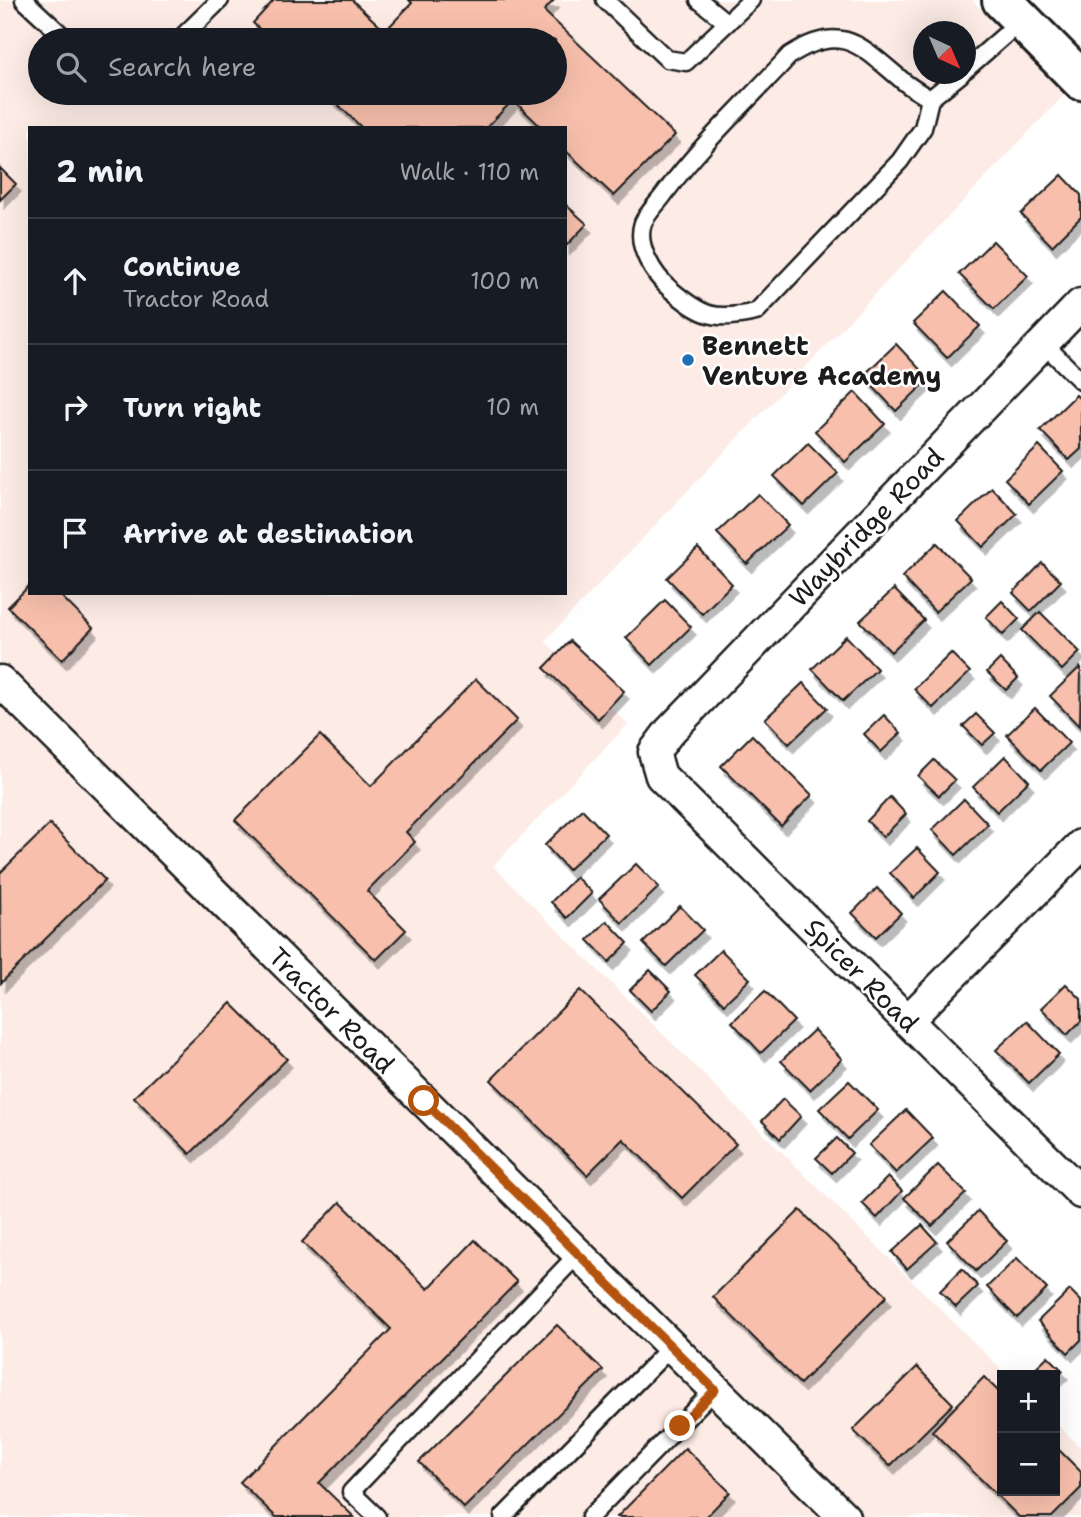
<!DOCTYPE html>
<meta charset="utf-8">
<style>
:root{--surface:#171b24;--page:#20242c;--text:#f1f3f6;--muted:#9ea1a6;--line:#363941}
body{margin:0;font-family:"Shantell Sans",sans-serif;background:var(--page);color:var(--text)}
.controls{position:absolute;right:21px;bottom:21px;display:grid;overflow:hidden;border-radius:0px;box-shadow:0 7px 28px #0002}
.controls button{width:63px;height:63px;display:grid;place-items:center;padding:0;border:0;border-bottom:2px solid var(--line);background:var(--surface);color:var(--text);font:35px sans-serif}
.compass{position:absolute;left:913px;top:21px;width:63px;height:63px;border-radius:50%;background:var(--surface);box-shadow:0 7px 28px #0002;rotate:136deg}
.stop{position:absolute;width:21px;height:21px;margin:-16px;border:5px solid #b45309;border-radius:50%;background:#fff}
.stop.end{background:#b45309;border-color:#fff;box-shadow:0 2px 7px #0008}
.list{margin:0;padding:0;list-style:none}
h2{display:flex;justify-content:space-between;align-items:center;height:91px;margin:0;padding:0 28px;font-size:30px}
h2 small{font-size:23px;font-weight:400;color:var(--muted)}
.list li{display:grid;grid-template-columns:46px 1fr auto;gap:21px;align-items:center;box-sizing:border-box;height:126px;padding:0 28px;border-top:2px solid var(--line)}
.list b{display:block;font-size:26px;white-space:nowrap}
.list p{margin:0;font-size:23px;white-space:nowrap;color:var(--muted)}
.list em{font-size:23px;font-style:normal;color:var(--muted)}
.icon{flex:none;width:38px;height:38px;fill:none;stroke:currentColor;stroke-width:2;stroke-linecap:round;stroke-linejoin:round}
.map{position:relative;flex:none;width:1081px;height:1517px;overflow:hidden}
.search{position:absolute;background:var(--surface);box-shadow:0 7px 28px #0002;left:28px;top:28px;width:539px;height:77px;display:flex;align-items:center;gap:18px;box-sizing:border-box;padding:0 24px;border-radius:38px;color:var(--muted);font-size:26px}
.panel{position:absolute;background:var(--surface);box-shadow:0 7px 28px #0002;left:28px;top:126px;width:539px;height:469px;border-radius:0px}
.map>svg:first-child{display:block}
.built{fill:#fdece6;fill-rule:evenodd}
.building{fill:#f8c0ac;stroke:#1c1c1c;stroke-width:2;filter:url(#shadow)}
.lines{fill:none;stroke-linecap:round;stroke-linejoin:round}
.lane-casing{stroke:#1c1c1c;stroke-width:21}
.street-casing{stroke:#1c1c1c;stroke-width:35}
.secondary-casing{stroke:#1c1c1c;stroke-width:44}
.lane{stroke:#fff;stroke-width:16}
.street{stroke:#fff;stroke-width:30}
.secondary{stroke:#fff;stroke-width:38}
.route{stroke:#b45309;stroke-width:9}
.poi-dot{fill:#1f6fb2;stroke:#fff;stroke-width:2.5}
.labels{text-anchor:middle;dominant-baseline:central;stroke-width:5;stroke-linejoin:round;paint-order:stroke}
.poi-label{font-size:26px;font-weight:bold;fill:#1c1c1c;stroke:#fff;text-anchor:start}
.street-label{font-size:26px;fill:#1c1c1c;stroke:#fff}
</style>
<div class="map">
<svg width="1081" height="1517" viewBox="0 0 1081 1517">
<defs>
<filter id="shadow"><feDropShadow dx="4.5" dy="8" stdDeviation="0" flood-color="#0004"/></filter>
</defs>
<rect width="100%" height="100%" fill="#fff"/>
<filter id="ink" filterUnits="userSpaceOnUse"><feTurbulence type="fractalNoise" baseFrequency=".0143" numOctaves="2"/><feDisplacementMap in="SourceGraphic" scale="14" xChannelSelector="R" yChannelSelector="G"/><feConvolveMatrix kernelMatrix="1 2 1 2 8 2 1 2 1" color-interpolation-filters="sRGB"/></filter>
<g filter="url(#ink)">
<path class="built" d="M0 0H972L1066 93 545 641 628 724 493 866 1007 1375H1002V1491H1055V1422L1081 1448V1517H0ZM923 32H965V74H923ZM40 40H555V93H40ZM30 128H565V593H30Z"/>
<g class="building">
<path d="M274 0H352L385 31 412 3 409 0H554L544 11 675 135 614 196 565 150V128H542L513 100 486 128H362L326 93H555V40H271L253 23Z"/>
<path d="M0 168 16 184 0 200Z"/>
<path d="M1062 175 1081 195V217L1052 246 1021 214Z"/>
<path d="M565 204 587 224 565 247Z"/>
<path d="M993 241 1028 276 994 309 959 274Z"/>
<path d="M946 291 980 326 947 358 913 323Z"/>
<path d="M896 344 929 379 896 411 863 376Z"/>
<path d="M855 392 885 424 845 462 815 431Z"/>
<path d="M1076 395 1081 400V449L1069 460 1040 430Z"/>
<path d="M808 443 838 473 804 506 774 476Z"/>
<path d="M1039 446 1063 471 1029 504 1005 479Z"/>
<path d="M992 488 1017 514 983 547 958 521Z"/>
<path d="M758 494 788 525 747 564 717 533Z"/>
<path d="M937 543 971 578 935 612 902 577Z"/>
<path d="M698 548 732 584 702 614 667 578Z"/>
<path d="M1042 563 1061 581 1031 611 1013 593Z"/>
<path d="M30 585V593H58L93 628 62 660 8 607Z"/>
<path d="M894 589 924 620 891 652 860 621Z"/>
<path d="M665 600 691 627 652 665 626 638Z"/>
<path d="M1002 601 1019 619 1003 635 986 617Z"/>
<path d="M1040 612 1080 652 1062 670 1022 630Z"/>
<path d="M846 636 877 669 843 701 812 669Z"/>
<path d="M570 641 624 691 598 719 544 668Z"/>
<path d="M951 653 970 672 933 708 914 689Z"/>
<path d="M1000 659 1018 678 1006 690 987 672Z"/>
<path d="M1080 667 1081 668 1080 727 1050 696Z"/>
<path d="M476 679 517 720 406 832 415 842 367 891 406 930 376 960 235 820 320 735 371 786Z"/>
<path d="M803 683 827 708 789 744 765 719Z"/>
<path d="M1035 708 1069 743 1041 770 1007 735Z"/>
<path d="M976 714 995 733 982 745 963 726Z"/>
<path d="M884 715 901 733 881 752 864 734Z"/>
<path d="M752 735 812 795 781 826 721 766Z"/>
<path d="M1005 756 1029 781 997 812 973 787Z"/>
<path d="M934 760 955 780 939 796 918 776Z"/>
<path d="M890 797 906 814 883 837 867 821Z"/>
<path d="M964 799 988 824 956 855 932 830Z"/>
<path d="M582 809 606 834 568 870 545 845Z"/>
<path d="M50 824 105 880 1 983 0 873Z"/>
<path d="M917 848 940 872 914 898 890 873Z"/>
<path d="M636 864 659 887 622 923 599 899Z"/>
<path d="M576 877 592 893 567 918 551 902Z"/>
<path d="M877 888 901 913 876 937 852 913Z"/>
<path d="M680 906 703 930 666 966 643 943Z"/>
<path d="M607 921 628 943 609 962 588 940Z"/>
<path d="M721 950 750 979 724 1004 695 975Z"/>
<path d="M650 970 671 991 651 1011 630 990Z"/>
<path d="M1066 984 1081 999V1021L1067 1035 1041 1008Z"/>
<path d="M580 990 736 1144 682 1198 623 1139 587 1175 491 1080Z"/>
<path d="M765 991 794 1021 761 1053 732 1022Z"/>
<path d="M231 1003 287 1059 190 1154 134 1097Z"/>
<path d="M1027 1021 1059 1054 1029 1083 996 1050Z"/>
<path d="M814 1030 842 1059 810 1090 781 1061Z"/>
<path d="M849 1081 878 1110 848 1139 819 1109Z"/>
<path d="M783 1099 801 1116 780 1139 762 1121Z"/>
<path d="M906 1110 933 1138 896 1173 869 1145Z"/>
<path d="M837 1138 852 1153 832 1173 816 1158Z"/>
<path d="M938 1165 966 1193 932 1226 904 1198Z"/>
<path d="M888 1177 902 1191 877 1218 862 1203Z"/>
<path d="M340 1202 428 1289 475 1240 517 1282 319 1483 354 1517H276L240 1482 391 1329 302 1242Z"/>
<path d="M800 1210 887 1296 800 1384 713 1297Z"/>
<path d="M978 1211 1007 1241 976 1271 947 1241Z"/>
<path d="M922 1225 937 1242 907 1269 892 1252Z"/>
<path d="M1017 1258 1047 1289 1017 1318 987 1287Z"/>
<path d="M962 1269 978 1286 956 1307 940 1291Z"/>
<path d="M1070 1290 1081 1301V1340L1068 1353 1038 1321Z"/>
<path d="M557 1325 603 1370 464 1508 419 1462Z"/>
<path d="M1048 1356 1063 1371 1055 1379V1375H1028Z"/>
<path d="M917 1367 953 1404 890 1466 853 1430Z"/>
<path d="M984 1377 1002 1395V1491H1055V1446L1081 1472V1488L1052 1517H1019L932 1431Z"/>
<path d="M685 1448 730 1492 706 1517H617Z"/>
</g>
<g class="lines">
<defs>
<g id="lane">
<path d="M24 0 67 40"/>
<path d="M605 0 667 59 686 62 751 0"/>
<path d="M699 0 727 23"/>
<path d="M179 40 220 0"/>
<path d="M965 70 1022 20"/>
<path d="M930 99C921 93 911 88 903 81 862 47 843 21 790 55 748 101 702 143 665 193 659 202 647 213 643 223 635 246 654 275 670 289 703 317 714 321 756 312L900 161 923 128 930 99 961 74"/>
<path d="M1043 343 1081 381"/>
<path d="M377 1517 351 1492 578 1254"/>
<path d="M503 1517 672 1346"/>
<path d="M590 1517 715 1389"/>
</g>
<g id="street">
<path d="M1081 304 669 732 654 752 661 776 1081 1193"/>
<path d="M0 681 844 1517"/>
<path d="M908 1020 1081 845"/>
</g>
<path id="secondary" d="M1002 0 1081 80"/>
</defs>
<use href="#lane" class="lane-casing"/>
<use href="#street" class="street-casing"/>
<use href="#secondary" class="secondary-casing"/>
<use href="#lane" class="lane"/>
<use href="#street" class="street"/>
<use href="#secondary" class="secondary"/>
</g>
</g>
<g class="lines" filter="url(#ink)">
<path class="route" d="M424 1101 715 1390 680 1426"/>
</g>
<circle class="poi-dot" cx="688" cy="360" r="7"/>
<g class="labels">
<g class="poi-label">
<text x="702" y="345">Bennett<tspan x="702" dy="30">Venture Academy</tspan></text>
</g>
<g class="street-label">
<text transform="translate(866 527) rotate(-46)">Waybridge Road</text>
<text transform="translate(862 975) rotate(45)">Spicer Road</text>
<text transform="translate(332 1010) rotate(45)">Tractor Road</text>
</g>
</g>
</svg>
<div class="controls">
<button>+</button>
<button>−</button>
</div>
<svg class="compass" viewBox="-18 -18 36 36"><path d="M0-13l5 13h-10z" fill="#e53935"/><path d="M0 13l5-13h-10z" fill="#9ea1a6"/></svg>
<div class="stop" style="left:424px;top:1101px"></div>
<div class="stop end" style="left:680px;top:1426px"></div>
<div class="search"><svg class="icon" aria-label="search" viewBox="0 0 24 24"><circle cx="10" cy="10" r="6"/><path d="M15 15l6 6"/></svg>Search here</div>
<section class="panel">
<h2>2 min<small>Walk · 110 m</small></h2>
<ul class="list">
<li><svg class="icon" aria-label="ahead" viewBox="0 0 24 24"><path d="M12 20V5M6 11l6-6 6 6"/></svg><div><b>Continue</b><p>Tractor Road</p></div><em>100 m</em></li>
<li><svg class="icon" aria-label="right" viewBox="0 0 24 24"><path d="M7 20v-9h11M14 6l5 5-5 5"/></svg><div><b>Turn right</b></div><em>10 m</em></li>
<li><svg class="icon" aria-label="arrive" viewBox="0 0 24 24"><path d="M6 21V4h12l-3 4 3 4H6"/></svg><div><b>Arrive at destination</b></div></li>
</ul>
</section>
</div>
